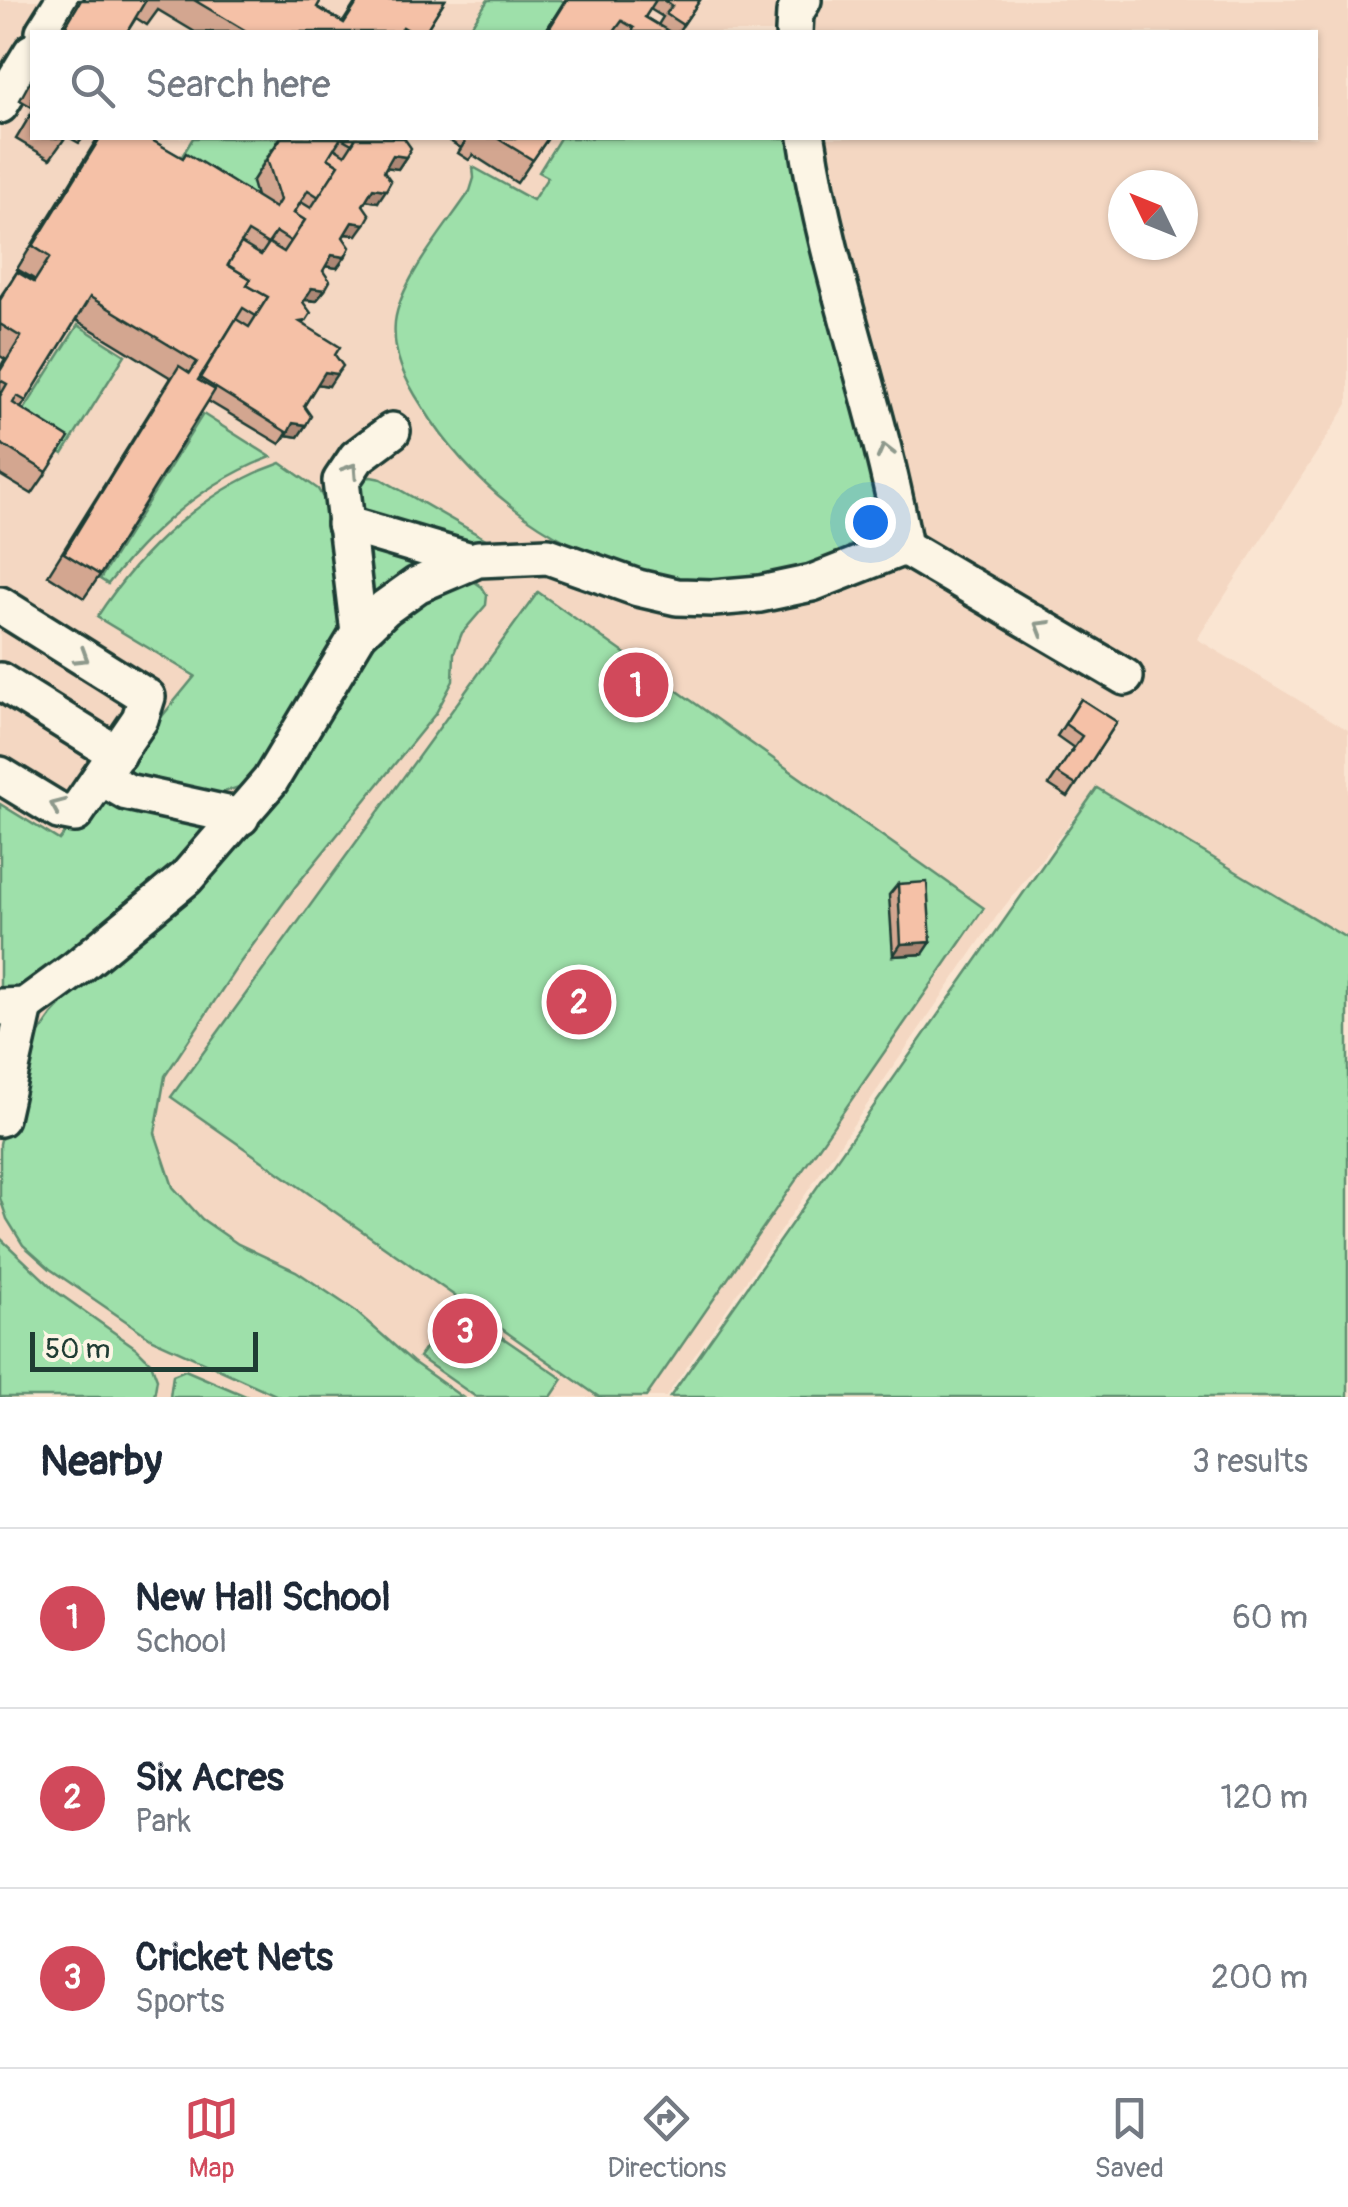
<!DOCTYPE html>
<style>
:root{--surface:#fff;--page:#f6f6f7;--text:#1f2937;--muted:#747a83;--line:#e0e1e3;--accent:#d1495b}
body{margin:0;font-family:Pangolin,sans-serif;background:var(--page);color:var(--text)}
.compass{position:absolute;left:1108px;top:170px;width:90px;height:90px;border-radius:50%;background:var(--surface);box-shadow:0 2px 8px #0004;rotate:313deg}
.scale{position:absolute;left:30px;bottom:25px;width:228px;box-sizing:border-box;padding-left:10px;border:5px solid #1f3d34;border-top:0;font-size:28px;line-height:35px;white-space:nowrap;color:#1f3d34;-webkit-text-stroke:8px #fcf5e5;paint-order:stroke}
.you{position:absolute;left:870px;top:522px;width:35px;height:35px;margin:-25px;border:8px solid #fff;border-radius:50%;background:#1a73e8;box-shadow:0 0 0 15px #1a73e833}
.badge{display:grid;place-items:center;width:65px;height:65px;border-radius:50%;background:var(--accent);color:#fff;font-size:32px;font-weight:700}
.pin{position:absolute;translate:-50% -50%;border:5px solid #fff;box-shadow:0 2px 10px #0006}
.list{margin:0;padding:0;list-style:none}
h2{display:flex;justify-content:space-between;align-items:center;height:130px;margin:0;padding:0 40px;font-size:42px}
h2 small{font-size:32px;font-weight:400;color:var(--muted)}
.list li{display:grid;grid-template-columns:65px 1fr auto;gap:30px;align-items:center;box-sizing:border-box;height:180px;padding:0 40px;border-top:2px solid var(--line)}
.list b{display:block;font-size:38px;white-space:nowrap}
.list p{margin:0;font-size:32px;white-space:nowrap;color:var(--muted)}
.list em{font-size:32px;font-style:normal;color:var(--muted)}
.icon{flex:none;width:55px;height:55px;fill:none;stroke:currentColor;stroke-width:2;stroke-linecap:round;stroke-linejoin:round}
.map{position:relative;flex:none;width:1348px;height:1397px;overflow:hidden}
.search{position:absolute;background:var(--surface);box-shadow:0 2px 8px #0004;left:30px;right:30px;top:30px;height:110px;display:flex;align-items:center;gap:25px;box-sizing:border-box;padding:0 35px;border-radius:0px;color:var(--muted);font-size:38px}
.sheet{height:670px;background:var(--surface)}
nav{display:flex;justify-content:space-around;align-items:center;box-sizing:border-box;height:140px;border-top:2px solid var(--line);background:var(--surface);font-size:28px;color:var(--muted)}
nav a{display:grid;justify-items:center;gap:5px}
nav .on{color:var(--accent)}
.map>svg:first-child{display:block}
.built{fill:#f4d7c2;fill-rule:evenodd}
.green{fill:#9ee0aa;stroke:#5e8e6f;stroke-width:2.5}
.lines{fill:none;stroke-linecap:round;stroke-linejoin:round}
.minor-casing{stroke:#1f3d34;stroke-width:42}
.minor{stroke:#fcf5e5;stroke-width:35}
.wall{fill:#d3a690;stroke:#1f3d34;stroke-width:2.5;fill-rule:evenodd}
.shaded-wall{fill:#ac8775;stroke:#1f3d34;stroke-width:2.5}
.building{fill:#f5c1a7;stroke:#1f3d34;stroke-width:2.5}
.oneway{stroke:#8e998c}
</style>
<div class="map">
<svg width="1348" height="1397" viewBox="0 0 1348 1397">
<rect width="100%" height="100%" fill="#fae5d2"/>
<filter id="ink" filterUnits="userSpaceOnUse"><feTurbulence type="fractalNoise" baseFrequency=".01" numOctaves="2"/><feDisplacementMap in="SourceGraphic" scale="20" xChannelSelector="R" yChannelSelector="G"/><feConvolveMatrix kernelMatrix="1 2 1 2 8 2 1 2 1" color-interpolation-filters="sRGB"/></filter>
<g filter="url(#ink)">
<path class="built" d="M0 0H1348V404L1197 639 1348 730V939L1097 788 997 916 666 1397H0ZM32 32H1316V138H32ZM1123 185H1183V245H1123Z"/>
<g class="green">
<path d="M488 0H561L564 2 545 32H467Z"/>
<path d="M193 138H305L272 149 252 182 264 222 170 176Z"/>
<path d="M560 138H797L879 504C864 545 836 559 795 570 757 580 716 586 676 582 661 580 646 573 632 569 543 541 471 485 422 406 405 380 392 354 395 322 400 280 447 226 470 191L474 178 473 167 533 200 548 177 539 172Z"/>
<path d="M78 325 125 355 63 454 15 424Z"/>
<path d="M203 414 271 457C204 482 152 528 108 584L100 579Z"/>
<path d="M281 463 318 489 327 504 345 626 263 766 242 786 215 795 158 791 118 770 195 676 97 617C140 551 205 489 281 463Z"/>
<path d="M371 477 381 479 489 541 461 550 352 518 357 480Z"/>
<path d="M353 534 442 559 365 609Z"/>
<path d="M472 580 482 587 487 595 486 605 462 633 454 653 453 681 436 713 295 887 239 964 165 1076 155 1133 173 1187 202 1219 238 1244 296 1271 354 1310 413 1362 462 1397H280L152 1339 50 1269 23 1245 7 1219 0 1198V1144L13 1087 26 1052 52 1015 86 979 370 642 431 593Z"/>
<path d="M538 592 984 908 646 1397H599L171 1097Z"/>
<path d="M1097 788 1348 939V1397H670Z"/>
<path d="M94 798 207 822 211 834 44 983 0 998V804L59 840Z"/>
<path d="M0 1238 57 1292 136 1348 151 1363 157 1379 154 1397H0Z"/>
<path d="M455 1305 563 1379 551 1397H476L419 1357Z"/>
<path d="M185 1370 248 1397H170L173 1375Z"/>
</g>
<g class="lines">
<defs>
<g id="minor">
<path d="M44 32 64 0"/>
<path d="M794 32 795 13 803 0"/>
<path d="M0 105 32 52"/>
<path d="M807 138C828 277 880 408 904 547"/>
<path d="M345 524 471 561"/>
<path d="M904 547 1125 677"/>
<path d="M0 605 147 697 140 719 75 814 59 811 0 775"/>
<path d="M359 633 341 481 357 457 392 431"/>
<path d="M0 681 117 754"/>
<path d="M101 777 127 792 241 817"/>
<path d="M0 1007 25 1006 77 968 186 878 270 781 359 633 385 608 417 585 478 559 548 556 638 588 677 597 713 598 760 594 812 583 904 547"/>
<path d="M0 1118 25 1006"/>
</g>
</defs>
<use href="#minor" class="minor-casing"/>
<use href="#minor" class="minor"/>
</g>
<g class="wall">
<path d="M78 0H321L317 7 343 22 357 0H445L425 32H195L158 10 147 25 136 18 127 32H59Z"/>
<path d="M565 0H700L678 32H545ZM650 9 663 17 658 25 645 17Z"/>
<path d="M32 78V107L20 100Z"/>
<path d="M32 112V138H65L50 159 16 139Z"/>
<path d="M70 138H83L79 143Z"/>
<path d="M95 138H148L182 158 256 196 252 182 280 138H404L406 157 398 169 386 167 384 171 378 202 366 200 363 205 357 235 345 234 343 237 345 257 337 268 325 266 323 271 325 290 316 301 304 300 303 302 304 324 335 355 329 386 317 384 304 406 306 425 298 437 286 435 280 444 208 401 100 575 84 598 48 575 171 378 76 320 21 408 47 472 32 494 0 475V367L5 359 0 356V297L17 272 33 281 34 279 17 269 97 139Z"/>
<path d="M445 138H548L517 183 473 155 469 160 458 153 465 142 461 148Z"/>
<path d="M1081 699 1117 722 1068 797 1049 785 1074 748 1057 736Z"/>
<path d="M898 884 923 954 893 956 889 895Z"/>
</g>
<g class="shaded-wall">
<path d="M393 155 406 157 398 169 385 167Z"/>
<path d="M373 188 386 190 378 202 365 200Z"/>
<path d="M352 222 365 224 357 235 344 234Z"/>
<path d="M332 255 345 257 337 268 324 266Z"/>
<path d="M312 288 325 290 316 301 303 299Z"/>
<path d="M325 372 337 374 329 386 316 384Z"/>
<path d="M293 423 306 425 298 437 286 435Z"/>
<path d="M931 942 923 954 893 956 901 944Z"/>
</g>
<g class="building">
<path d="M81 0H146L127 32H62Z"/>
<path d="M194 0H321L317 7 344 23 359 0H445L425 32H412L403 27 400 32H248Z"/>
<path d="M567 0H656L645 17 670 32H632L634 28 622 21 614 32H547Z"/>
<path d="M663 0H700L683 25 666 14 672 6Z"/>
<path d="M100 138H148L183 158 186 153 275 208 280 200 267 159 281 138H341L328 158 339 165 319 197 308 190 294 213 305 220 292 242 276 232 268 244 248 232 228 265 251 279 247 285 268 297 256 316 243 308 198 380 215 390 100 575 64 553 179 366 190 373 197 362 90 297 26 401 17 396 13 403 69 438 47 472 0 443V396L7 384 0 380V371L21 337 0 324V300L17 272 34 282 50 257 33 246Z"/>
<path d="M341 138H356L352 144Z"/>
<path d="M356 138H404L411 148 406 157 393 155 384 171 391 181 386 190 373 188 363 205 370 215 365 224 352 222 343 237 350 247 345 257 332 255 323 271 330 281 325 290 312 288 303 302 311 313 306 321 300 322 340 347 335 355 343 366 337 374 325 372 304 406 311 416 306 425 293 423 288 433 200 378 236 319 249 327 268 297 247 285 251 279 228 265 241 243 261 255 269 243 284 252 305 220 294 213 301 202 311 208 339 165 328 158 334 148 345 155Z"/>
<path d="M497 138H548L533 160Z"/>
<path d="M1081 699 1117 722 1076 785 1057 773 1082 736 1065 724Z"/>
<path d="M927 882 931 942 901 944 898 884Z"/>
</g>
<defs><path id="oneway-chevron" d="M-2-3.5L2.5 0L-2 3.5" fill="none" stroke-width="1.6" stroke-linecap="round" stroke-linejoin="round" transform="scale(2.5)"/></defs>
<g class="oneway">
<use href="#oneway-chevron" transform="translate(885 451) rotate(-105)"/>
<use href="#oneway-chevron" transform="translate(351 470) rotate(-57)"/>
<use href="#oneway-chevron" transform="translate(1042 627) rotate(-149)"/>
<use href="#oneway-chevron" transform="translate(82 657) rotate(32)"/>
<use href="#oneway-chevron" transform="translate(57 806) rotate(-157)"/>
</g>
</g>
</svg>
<svg class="compass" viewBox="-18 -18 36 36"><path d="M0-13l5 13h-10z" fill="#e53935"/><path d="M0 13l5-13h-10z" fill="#747a83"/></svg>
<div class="scale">50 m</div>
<div class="you"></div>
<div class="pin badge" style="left:636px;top:685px">1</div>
<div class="pin badge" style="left:579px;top:1002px">2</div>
<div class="pin badge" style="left:465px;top:1331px">3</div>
<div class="search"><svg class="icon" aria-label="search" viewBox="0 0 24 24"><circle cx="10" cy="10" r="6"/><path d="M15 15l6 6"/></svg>Search here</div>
</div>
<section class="sheet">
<h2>Nearby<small>3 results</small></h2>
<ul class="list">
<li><span class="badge">1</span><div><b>New Hall School</b><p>School</p></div><em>60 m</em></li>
<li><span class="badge">2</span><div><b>Six Acres</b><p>Park</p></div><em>120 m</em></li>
<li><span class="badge">3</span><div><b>Cricket Nets</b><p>Sports</p></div><em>200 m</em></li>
</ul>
</section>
<nav>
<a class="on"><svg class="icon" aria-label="map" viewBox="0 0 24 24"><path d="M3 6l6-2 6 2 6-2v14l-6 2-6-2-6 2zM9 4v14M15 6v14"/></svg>Map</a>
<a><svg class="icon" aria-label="directions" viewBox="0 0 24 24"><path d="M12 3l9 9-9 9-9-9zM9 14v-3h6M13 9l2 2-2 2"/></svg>Directions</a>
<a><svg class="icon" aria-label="saved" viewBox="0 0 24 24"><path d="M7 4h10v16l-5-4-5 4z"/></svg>Saved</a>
</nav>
